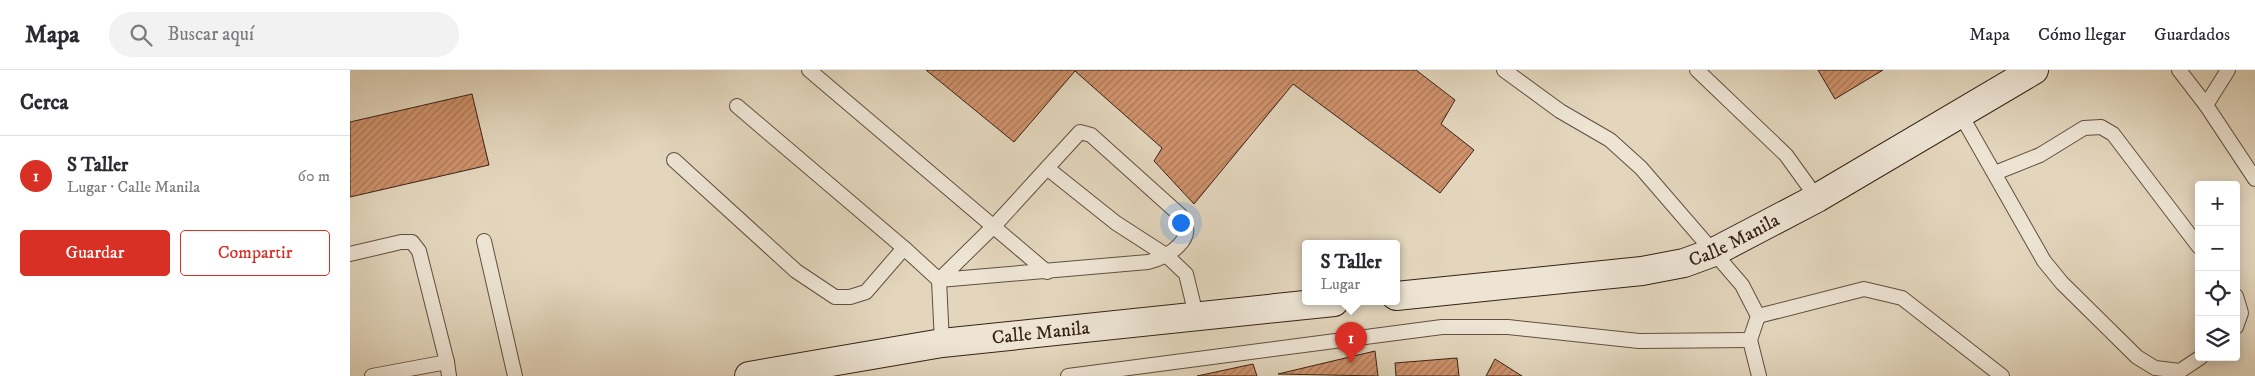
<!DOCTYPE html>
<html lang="es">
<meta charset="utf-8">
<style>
:root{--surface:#fff;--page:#f2f2f3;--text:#2b2b33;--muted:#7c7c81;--line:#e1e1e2;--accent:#d93025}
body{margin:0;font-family:"IM FELL DW Pica",serif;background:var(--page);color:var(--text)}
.controls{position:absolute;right:15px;bottom:15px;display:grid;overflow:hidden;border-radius:5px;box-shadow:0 2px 12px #0003}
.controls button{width:45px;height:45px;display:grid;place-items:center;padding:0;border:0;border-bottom:1px solid var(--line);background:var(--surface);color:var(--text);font:25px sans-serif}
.you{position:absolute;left:830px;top:152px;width:18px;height:18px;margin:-12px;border:4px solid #fff;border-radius:50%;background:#1a73e8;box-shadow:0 0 0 8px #1a73e833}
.badge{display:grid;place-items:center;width:32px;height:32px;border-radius:50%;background:var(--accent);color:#fff;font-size:16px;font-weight:700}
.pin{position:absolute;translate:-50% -41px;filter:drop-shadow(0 1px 2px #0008)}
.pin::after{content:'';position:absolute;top:26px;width:18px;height:15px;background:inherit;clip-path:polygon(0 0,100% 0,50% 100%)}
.popup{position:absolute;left:952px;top:170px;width:98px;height:65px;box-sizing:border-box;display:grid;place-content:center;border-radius:5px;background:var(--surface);filter:drop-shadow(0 1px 4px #0005);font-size:16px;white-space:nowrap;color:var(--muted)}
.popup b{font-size:19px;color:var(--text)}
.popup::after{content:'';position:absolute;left:50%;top:100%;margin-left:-10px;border:10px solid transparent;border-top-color:var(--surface)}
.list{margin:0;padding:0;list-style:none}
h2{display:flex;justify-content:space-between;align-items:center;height:65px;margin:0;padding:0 20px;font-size:21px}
h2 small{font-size:16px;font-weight:400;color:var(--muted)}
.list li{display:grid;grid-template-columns:32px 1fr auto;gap:15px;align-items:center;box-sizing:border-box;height:80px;padding:0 20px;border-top:1px solid var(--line)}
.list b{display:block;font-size:19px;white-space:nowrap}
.list p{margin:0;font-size:16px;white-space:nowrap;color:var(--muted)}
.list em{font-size:16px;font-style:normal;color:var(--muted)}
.actions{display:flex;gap:10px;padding:15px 20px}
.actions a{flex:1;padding:11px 0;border:1px solid var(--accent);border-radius:5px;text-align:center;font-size:18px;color:var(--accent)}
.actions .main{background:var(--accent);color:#fff}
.icon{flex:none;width:28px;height:28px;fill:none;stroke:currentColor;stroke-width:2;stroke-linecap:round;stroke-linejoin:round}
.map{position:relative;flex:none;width:1905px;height:306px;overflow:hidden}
header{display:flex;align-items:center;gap:30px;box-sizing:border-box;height:70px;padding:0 25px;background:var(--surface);border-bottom:1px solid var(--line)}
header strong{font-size:24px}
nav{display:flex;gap:28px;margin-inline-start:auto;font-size:18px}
.search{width:350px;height:45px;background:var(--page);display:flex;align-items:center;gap:12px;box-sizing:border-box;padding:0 18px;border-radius:28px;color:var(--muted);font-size:19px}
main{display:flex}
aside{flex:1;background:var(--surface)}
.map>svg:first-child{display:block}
.building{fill:url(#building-hatch);stroke:#382115}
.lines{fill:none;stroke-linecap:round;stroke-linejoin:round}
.lane-casing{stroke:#634e3f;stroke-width:16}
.secondary-casing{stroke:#382115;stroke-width:30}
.lane{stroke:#ede4d4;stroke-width:14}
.secondary{stroke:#ede4d4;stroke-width:28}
.labels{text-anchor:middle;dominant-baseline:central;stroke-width:4;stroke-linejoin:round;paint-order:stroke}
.street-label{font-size:19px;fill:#382115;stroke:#ede4d4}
</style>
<header>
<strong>Mapa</strong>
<div class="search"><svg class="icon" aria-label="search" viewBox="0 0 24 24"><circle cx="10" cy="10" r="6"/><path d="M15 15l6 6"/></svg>Buscar aquí</div>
<nav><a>Mapa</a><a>Cómo llegar</a><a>Guardados</a></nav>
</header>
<main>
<aside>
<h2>Cerca<small></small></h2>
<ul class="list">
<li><span class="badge">1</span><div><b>S Taller</b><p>Lugar · Calle Manila</p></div><em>60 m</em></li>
</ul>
<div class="actions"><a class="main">Guardar</a><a>Compartir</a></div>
</aside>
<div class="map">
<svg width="1905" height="306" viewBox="0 0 1905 306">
<defs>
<pattern id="building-hatch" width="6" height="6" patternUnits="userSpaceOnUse" patternTransform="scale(1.25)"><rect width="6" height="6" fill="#cf926c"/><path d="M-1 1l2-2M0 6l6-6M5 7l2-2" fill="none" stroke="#a97758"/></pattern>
</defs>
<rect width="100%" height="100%" fill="#e3d6bd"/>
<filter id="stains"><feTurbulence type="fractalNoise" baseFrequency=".004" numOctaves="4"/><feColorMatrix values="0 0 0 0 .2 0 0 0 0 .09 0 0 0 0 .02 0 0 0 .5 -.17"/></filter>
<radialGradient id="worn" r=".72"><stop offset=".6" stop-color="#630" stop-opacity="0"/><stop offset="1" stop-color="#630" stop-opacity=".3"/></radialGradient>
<g class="building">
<path d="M576 0H1066L1105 30 1091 54 1124 80 1090 123 943 14 844 134 804 91 812 78 725 1 664 72Z"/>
<path d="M1468 0H1533L1485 29Z"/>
<path d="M122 24 139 95 0 127V52Z"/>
<path d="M1025 281 1028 306 928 304Z"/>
<path d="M1107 288 1109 306H1046L1045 293Z"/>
<path d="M1145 289 1172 306H1136Z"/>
<path d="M903 294 907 306H847Z"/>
</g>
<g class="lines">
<defs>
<g id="lane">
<path d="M459 0 697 202"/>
<path d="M1154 0 1210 41 1260 70 1291 98 1392 215 1408 246 1400 270 1409 306"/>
<path d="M1347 0 1436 85 1467 128"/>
<path d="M1829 0 1856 35 1878 0"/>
<path d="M1856 35 1905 109"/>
<path d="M387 36 554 178"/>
<path d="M1611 45 1694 191 1712 213 1787 287 1805 298 1830 301 1851 287"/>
<path d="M730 62 741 65 830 145C850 168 818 187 798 192L589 210 644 156Z"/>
<path d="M324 90 446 201 485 227H500L516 222 554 178 589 210 592 273"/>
<path d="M697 98 766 153 817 186 836 204 846 245"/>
<path d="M1645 103 1690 85 1734 58 1751 57 1763 64 1849 177"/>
<path d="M134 171 165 306"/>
<path d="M0 184 51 172H62L69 181 97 292"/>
<path d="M1886 226 1891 243 1886 257"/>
<path d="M1408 246 1514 219 1552 228 1652 306"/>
<path d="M22 306 97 292 99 306"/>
<path d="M718 306 1092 257H1158L1289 271 1400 270"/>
</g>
<g id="secondary">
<path id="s1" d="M1046 226 1292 201 1334 193 1364 182 1467 128 1684 0"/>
<path id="s2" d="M399 306 592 273 984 232"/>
</g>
</defs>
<use href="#lane" class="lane-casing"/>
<use href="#secondary" class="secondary-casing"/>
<use href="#lane" class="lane"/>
<use href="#secondary" class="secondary"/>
</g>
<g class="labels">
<g class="street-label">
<text stroke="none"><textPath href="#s1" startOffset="345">Calle Manila</textPath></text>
<text stroke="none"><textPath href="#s2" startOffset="295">Calle Manila</textPath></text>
</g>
</g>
<rect width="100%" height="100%" filter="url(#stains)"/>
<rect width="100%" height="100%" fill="url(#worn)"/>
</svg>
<div class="controls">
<button>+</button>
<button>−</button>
<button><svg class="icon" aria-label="locate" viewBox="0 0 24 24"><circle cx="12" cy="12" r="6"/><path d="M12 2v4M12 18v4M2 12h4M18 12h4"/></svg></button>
<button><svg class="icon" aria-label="layers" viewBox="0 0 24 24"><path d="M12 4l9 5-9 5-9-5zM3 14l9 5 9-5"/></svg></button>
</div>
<div class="you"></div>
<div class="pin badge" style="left:1001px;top:293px">1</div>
<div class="popup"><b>S Taller</b>Lugar</div>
</div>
</main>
